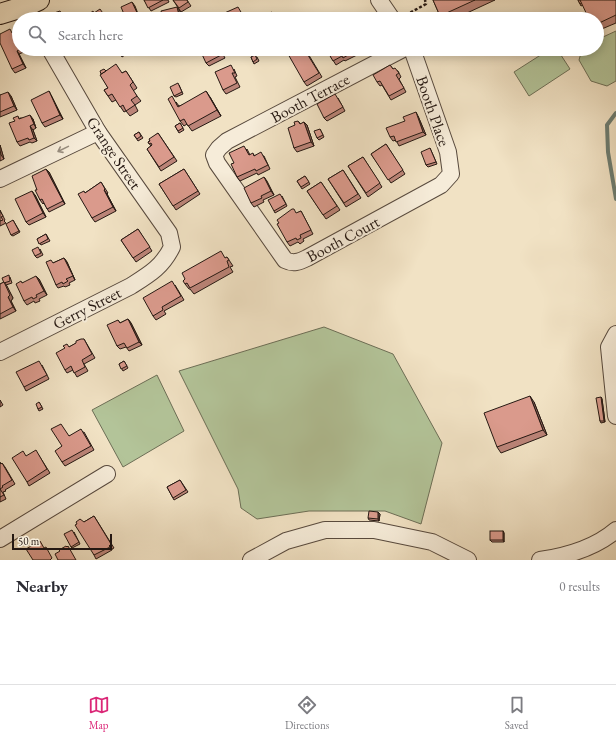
<!DOCTYPE html>
<style>
:root{--surface:#fff;--page:#f7f7f7;--text:#2b2b33;--muted:#7c7c81;--line:#e1e1e2;--accent:#db2777}
body{margin:0;font-family:"EB Garamond",serif;background:var(--page);color:var(--text)}
.scale{position:absolute;left:12px;bottom:10px;width:100px;box-sizing:border-box;padding-left:4px;border:2px solid #251812;border-top:0;font-size:11px;line-height:14px;white-space:nowrap;color:#251812;-webkit-text-stroke:3px #f6ecd9;paint-order:stroke}
.list{margin:0;padding:0;list-style:none}
h2{display:flex;justify-content:space-between;align-items:center;height:52px;margin:0;padding:0 16px;font-size:17px}
h2 small{font-size:13px;font-weight:400;color:var(--muted)}
.icon{flex:none;width:22px;height:22px;fill:none;stroke:currentColor;stroke-width:2;stroke-linecap:round;stroke-linejoin:round}
.map{position:relative;flex:none;width:616px;height:560px;overflow:hidden}
.search{position:absolute;background:var(--surface);box-shadow:0 2px 10px #0003;left:12px;right:12px;top:12px;height:44px;display:flex;align-items:center;gap:10px;box-sizing:border-box;padding:0 14px;border-radius:22px;color:var(--muted);font-size:15px}
.sheet{height:124px;background:var(--surface)}
nav{display:flex;justify-content:space-around;align-items:center;box-sizing:border-box;height:56px;border-top:1px solid var(--line);background:var(--surface);font-size:11px;color:var(--muted)}
nav a{display:grid;justify-items:center;gap:2px}
nav .on{color:var(--accent)}
.map>svg:first-child{display:block}
.green{fill:#b3c499;stroke:#6c6e56}
.lines{fill:none;stroke-linecap:round;stroke-linejoin:round}
.stream{stroke:#6c7c71;stroke-width:4}
.minor-casing{stroke:#584a3e;stroke-width:18}
.major-casing{stroke:#251812;stroke-width:22}
.path{stroke:#251812;stroke-width:2.5;stroke-dasharray:3 2;stroke-linecap:butt}
.minor{stroke:#f6ecd9;stroke-width:16}
.major{stroke:#f1e2c4;stroke-width:20}
.wall{fill:#bb8478;stroke:#251812}
.shaded-wall{fill:#996c62;stroke:#251812}
.building{fill:#da9a8c;stroke:#251812}
.oneway{stroke:#988d7f}
.labels{text-anchor:middle;dominant-baseline:central;stroke-width:4;stroke-linejoin:round;paint-order:stroke}
.street-label{font-size:16px;fill:#251812;stroke:#f6ecd9}
</style>
<div class="map">
<svg width="616" height="560" viewBox="0 0 616 560">
<rect width="100%" height="100%" fill="#f1e2c4"/>
<filter id="stains"><feTurbulence type="fractalNoise" baseFrequency=".005" numOctaves="4"/><feColorMatrix values="0 0 0 0 .2 0 0 0 0 .09 0 0 0 0 .02 0 0 0 .5 -.17"/></filter>
<radialGradient id="worn" r=".72"><stop offset=".6" stop-color="#630" stop-opacity="0"/><stop offset="1" stop-color="#630" stop-opacity=".3"/></radialGradient>
<g class="green">
<path d="M616 31V81L607 86 591 81 579 60 581 53 588 49H597V43L600 41 603 37Z"/>
<path d="M550 49H557L570 69 529 96 514 72Z"/>
<path d="M324 327 393 354 442 443 421 524 385 511H309L257 519 241 508 238 489 179 371Z"/>
<path d="M157 375 184 431 123 467 92 410Z"/>
</g>
<g class="lines">
<path class="stream" d="M616 113 607 125 608 152 616 199"/>
<defs>
<g id="minor">
<path d="M20 0 26 6 32 19"/>
<path d="M379 0 392 19"/>
<path d="M403 49 227 141 219 148 214 155 217 163 285 260C293 264 299 262 307 258L441 185 451 174 448 152 412 49"/>
<path d="M0 179 98 132"/>
<path d="M616 334 609 347 616 416"/>
<path d="M0 352 131 286C150 274 162 267 172 247L169 233 98 132 50 49"/>
<path d="M0 539 107 474"/>
<path d="M251 560 286 541 325 530H374L432 542 468 560"/>
<path d="M540 560C567 556 595 548 616 530"/>
</g>
<path id="major" d="M0 14 26 6 39 0"/>
</defs>
<use href="#minor" class="minor-casing"/>
<use href="#major" class="major-casing"/>
<path class="path" d="M406 15 426 4 425 0"/>
<use href="#minor" class="minor"/>
<use href="#major" class="major"/>
</g>
<g class="wall">
<path d="M144 0H168L169 2 151 11Z"/>
<path d="M173 0H187L191 6 181 12Z"/>
<path d="M433 0H495L454 19H443L440 16Z"/>
<path d="M578 0H616V23L597 31V19L583 5 581 6Z"/>
<path d="M14 32 17 36 19 49H23L24 52 19 54 26 68 15 73 12 69 13 33Z"/>
<path d="M103 49H108L104 51Z"/>
<path d="M117 49H134L122 57Z"/>
<path d="M220 49 225 58 209 66 206 63Z"/>
<path d="M326 49H364L365 51 345 61 344 60 336 65Z"/>
<path d="M307 52 322 77 307 86 304 82 305 53Z"/>
<path d="M251 57H257L259 61 254 64Z"/>
<path d="M390 65 393 69 398 71 401 77 399 79 406 92 391 100 382 85 380 86 377 82Z"/>
<path d="M234 69 237 76 235 77 240 87 226 94 223 90Z"/>
<path d="M106 71 122 73 126 71 137 88 133 91 141 101 135 105 138 111 130 116 126 111 124 112 116 100 112 102 104 90 108 88 101 74Z"/>
<path d="M179 85 183 94 176 97 174 96Z"/>
<path d="M0 95 11 96 17 110 0 117Z"/>
<path d="M51 95 63 119 45 127 42 123Z"/>
<path d="M210 97 221 116 192 131 187 124 184 126 180 121 176 102 179 106Z"/>
<path d="M338 98 345 111 327 121 324 118Z"/>
<path d="M418 116 426 135 399 146 396 140 393 141 390 137Z"/>
<path d="M20 118 33 119 36 128 33 130 37 141 32 143 30 142 20 146 17 142 15 121Z"/>
<path d="M298 121 301 124 304 122 307 125 314 146 297 152 294 148 295 125Z"/>
<path d="M180 123 184 130 179 133 175 126Z"/>
<path d="M320 129 324 137 319 140 317 138Z"/>
<path d="M139 132 143 138 138 141 134 135Z"/>
<path d="M158 133 177 161 161 171 147 149 151 146 148 142Z"/>
<path d="M386 144 405 174 391 183 371 154Z"/>
<path d="M0 145 4 159 0 161Z"/>
<path d="M430 148 437 164 428 167 426 165Z"/>
<path d="M247 149 250 155 264 156 270 169 258 175 257 173 240 181 237 177 234 163Z"/>
<path d="M363 157 382 187 368 197 348 166Z"/>
<path d="M184 169 200 194 176 210 159 184Z"/>
<path d="M343 170 361 198 346 207 328 179Z"/>
<path d="M49 172 65 204 49 212 44 203 43 204 40 200 37 190Z"/>
<path d="M305 176 310 184 302 189 297 181Z"/>
<path d="M264 177 274 195 263 200 264 202 254 207 251 203Z"/>
<path d="M101 182 108 193 107 194 116 211 95 222 92 218 85 193Z"/>
<path d="M321 182 340 210 326 219 307 191Z"/>
<path d="M35 195 46 217 29 225 26 222Z"/>
<path d="M282 196 287 206 275 213 274 211Z"/>
<path d="M0 210 5 220 4 221 6 223 0 226Z"/>
<path d="M301 211 313 234 303 239 304 241 300 244 298 242 290 246 287 242 297 213Z"/>
<path d="M13 220 20 232 13 236 11 235Z"/>
<path d="M138 229 152 251 136 262 121 240Z"/>
<path d="M46 234 50 241 41 245 37 239Z"/>
<path d="M40 249 43 255 37 258 35 256Z"/>
<path d="M227 257 233 266 230 267 233 272 194 294 190 289H189L185 284Z"/>
<path d="M64 258 67 262 75 280 69 283 70 285 65 287 64 286 58 288 56 285 53 263Z"/>
<path d="M10 277 12 283 6 285 13 298 11 301 16 311 0 319V284L4 282Z"/>
<path d="M39 279 47 295 39 299 40 301 35 303 34 301 27 305 24 301 22 283Z"/>
<path d="M175 285 184 300 164 311 166 314 156 320 153 316Z"/>
<path d="M128 319 131 323 142 345 129 351 126 347 120 349 117 346 118 320 120 323Z"/>
<path d="M84 339 95 358 84 364 88 371 77 377 73 370 67 373 65 370 69 347Z"/>
<path d="M124 361 128 368 123 371 119 364Z"/>
<path d="M42 365 49 379 26 391 24 387Z"/>
<path d="M601 397 602 399 605 422 601 423 600 421Z"/>
<path d="M0 400 3 405 0 407Z"/>
<path d="M39 402 43 409 39 411 38 409Z"/>
<path d="M534 402 547 435 501 453 497 447Z"/>
<path d="M84 432 94 450 65 466 62 462V446L69 436Z"/>
<path d="M38 454 50 473 29 486 27 482Z"/>
<path d="M0 462 1 464 2 463 5 467 15 484 5 490 6 491 3 492 6 499 0 502Z"/>
<path d="M180 480 188 492 174 500 167 487Z"/>
<path d="M380 514 379 521 369 520 368 518Z"/>
<path d="M94 516 114 548 112 549V550L96 559 94 555 84 522Z"/>
<path d="M503 531 504 533V542H492L490 540Z"/>
<path d="M74 532 80 544 72 548 71 547Z"/>
</g>
<g class="shaded-wall">
<path d="M132 2 135 6 140 19Z"/>
<path d="M177 7 180 11 181 19H180Z"/>
<path d="M17 51 19 54 26 68 23 64Z"/>
<path d="M49 91 63 119 60 115Z"/>
<path d="M206 91 210 97 221 116 217 110Z"/>
<path d="M8 92 11 96 17 110 14 106Z"/>
<path d="M416 112 418 116 426 135 423 132Z"/>
<path d="M30 115 33 119 36 128 34 124Z"/>
<path d="M304 122 307 125 314 146 311 142Z"/>
<path d="M30 126 33 130 37 141 34 138Z"/>
<path d="M0 145 4 159 1 155 0 150Z"/>
<path d="M46 169 49 172 65 204 63 201Z"/>
<path d="M264 177 267 181 274 195 271 191Z"/>
<path d="M104 190 107 194 116 211 113 207Z"/>
<path d="M32 191 35 195 46 217 43 213Z"/>
<path d="M64 258 67 262 75 280Z"/>
<path d="M36 276 39 279 47 295 44 291Z"/>
<path d="M4 282 7 286 13 298 11 301 16 311 13 307 8 297Z"/>
<path d="M128 319 131 323 142 345 139 342Z"/>
<path d="M530 396 534 402 547 435 543 430Z"/>
<path d="M601 397 602 399 605 422 604 421Z"/>
<path d="M378 512 380 514 379 521 378 519Z"/>
<path d="M503 531 504 533V542L503 540Z"/>
</g>
<g class="building">
<path d="M144 0H163L148 8Z"/>
<path d="M173 0H187L188 2 179 8Z"/>
<path d="M433 0H475L440 16Z"/>
<path d="M578 0H580L582 3 580 4Z"/>
<path d="M580 0H616V15L597 24V19H589Z"/>
<path d="M132 2 140 19H126L121 7Z"/>
<path d="M177 7 180 19H163L161 11Z"/>
<path d="M238 7 245 19H217L221 17 220 15Z"/>
<path d="M100 9 107 19H86L90 16 89 14 93 11 94 13Z"/>
<path d="M60 11 65 19H46L45 16Z"/>
<path d="M272 12 276 19H257Z"/>
<path d="M371 13 374 19H353L361 14 363 18Z"/>
<path d="M10 29 12 33 14 32 19 42V49H20L17 51 23 64 12 69 0 43V34Z"/>
<path d="M117 49H126L120 53Z"/>
<path d="M202 49H220L223 54 206 63 200 50Z"/>
<path d="M297 49H303L305 53 306 52 319 73 304 82 288 54Z"/>
<path d="M326 49H358L343 58 342 56 333 61Z"/>
<path d="M255 55 257 59 253 62 251 57Z"/>
<path d="M116 64 122 73 126 71 133 82 130 85 137 96 131 100 135 105 126 111 123 105 120 107 112 94 108 96 104 90 108 88 100 75Z"/>
<path d="M231 65 235 73H232L237 83 223 90 215 72Z"/>
<path d="M390 65 393 69 395 68 399 73 396 75 404 88 389 96 380 81 377 82 373 75Z"/>
<path d="M104 69 106 71 101 74 100 71Z"/>
<path d="M178 83 182 92 174 96 170 87Z"/>
<path d="M49 91 60 115 42 123 31 100Z"/>
<path d="M206 91 217 110 188 126 184 119 180 121 168 99 172 96 178 107Z"/>
<path d="M8 92 14 106 0 112V95Z"/>
<path d="M335 94 343 107 324 118 317 104Z"/>
<path d="M416 112 423 132 396 142 394 136 390 137 386 128 405 121 403 117Z"/>
<path d="M30 115 34 124 30 126 34 138 29 140 28 138 17 142 9 123 15 121 13 118 18 116 19 119Z"/>
<path d="M298 121 300 124 304 122 311 142 294 148 288 128 295 125 294 122Z"/>
<path d="M180 123 183 128 178 131 175 126Z"/>
<path d="M320 129 323 135 317 138 314 131Z"/>
<path d="M139 132 141 136 137 139 134 135Z"/>
<path d="M158 133 174 157 159 167 147 149 152 145 151 143 149 144 148 142 150 141 149 139Z"/>
<path d="M386 144 403 170 388 180 371 154Z"/>
<path d="M244 146 249 155 253 153 254 156 261 152 268 165 256 171 255 169 237 177 231 164 234 163 229 153Z"/>
<path d="M430 148 436 162 426 165 421 152Z"/>
<path d="M363 157 380 183 366 193 348 166Z"/>
<path d="M46 169 63 201 47 209 42 199 40 200 35 190H37L32 176Z"/>
<path d="M184 169 198 191 173 206 159 184Z"/>
<path d="M343 170 358 194 344 203 328 179Z"/>
<path d="M305 176 309 182 301 187 297 181Z"/>
<path d="M264 177 271 191 261 196 262 198 251 203 244 188Z"/>
<path d="M101 182 105 189 104 190 113 207 92 218 78 194 84 191 85 193Z"/>
<path d="M321 182 337 206 323 215 307 191Z"/>
<path d="M32 191 43 213 26 222 15 199Z"/>
<path d="M280 194 286 204 274 211 268 200Z"/>
<path d="M292 209H294L296 213 301 211 311 230 300 235 301 238 297 240 296 238 287 242 277 224 279 223 277 220Z"/>
<path d="M0 211 3 216 1 217 3 220 0 221Z"/>
<path d="M13 220 19 231 11 235 6 224Z"/>
<path d="M138 229 150 247 133 258 121 240Z"/>
<path d="M46 234 48 239 39 244 37 239Z"/>
<path d="M38 247 41 253 35 256 32 250Z"/>
<path d="M221 251 225 258 227 257 229 260 227 261 229 267 190 288 187 283 185 284 183 281 185 279 182 273Z"/>
<path d="M64 258 73 276 66 279 68 281 63 284 62 282 56 285 46 262 51 260 53 263Z"/>
<path d="M9 275 10 281 4 283 2 278Z"/>
<path d="M36 276 44 291 36 295 37 297 33 299 32 297 24 301 16 284 21 281 22 283Z"/>
<path d="M172 281 181 296 162 307 163 310 153 316 143 298Z"/>
<path d="M4 282 10 295 8 297 13 307 0 314V284Z"/>
<path d="M128 319 139 342 127 348 124 343 117 346 107 325 118 320 120 323Z"/>
<path d="M81 339H84L92 354 82 360 85 367 74 373 71 366 65 370 56 353 65 348 63 346 67 344 69 347 76 343V341Z"/>
<path d="M39 361 47 375 24 387 16 372Z"/>
<path d="M124 361 127 366 121 369 119 364Z"/>
<path d="M530 396 543 430 497 447 484 413Z"/>
<path d="M601 397 604 421H600L596 398Z"/>
<path d="M39 402 42 407 38 409 36 404Z"/>
<path d="M61 424 69 436 81 429 91 446 62 462 55 451 62 446 51 429Z"/>
<path d="M36 450 47 469 27 482 12 458 23 451 26 456Z"/>
<path d="M0 463 1 464 2 463 12 480 2 486 3 487 0 489 4 495 0 497Z"/>
<path d="M180 480 186 490 173 498 167 487Z"/>
<path d="M369 511 378 512V519L368 518Z"/>
<path d="M94 516 111 544 109 546 110 547 94 555 75 525 77 524 76 522 80 519 84 522Z"/>
<path d="M72 530 79 542 71 547 64 534Z"/>
<rect x="490" y="531" width="13" height="9"/>
<path d="M40 541 44 548 46 547 52 558 50 560H33L26 549Z"/>
<path d="M66 546 67 547 68 546 76 560H58L55 554 60 551 59 550Z"/>
</g>
<defs><path id="oneway-shaft" d="M-6 0H5M1.5-3L5.5 0L1.5 3" fill="none" stroke-width="1.6" stroke-linecap="round" stroke-linejoin="round"/></defs>
<use class="oneway" href="#oneway-shaft" transform="translate(63 149) rotate(154)"/>
<g class="labels">
<g class="street-label">
<text transform="translate(310 98) rotate(-28)">Booth Terrace</text>
<text transform="translate(433 111) rotate(71)">Booth Place</text>
<text transform="translate(114 153) rotate(56)">Grange Street</text>
<text transform="translate(343 239) rotate(-28)">Booth Court</text>
<text transform="translate(87 308) rotate(-27)">Gerry Street</text>
</g>
</g>
<rect width="100%" height="100%" filter="url(#stains)"/>
<rect width="100%" height="100%" fill="url(#worn)"/>
</svg>
<div class="scale">50 m</div>
<div class="search"><svg class="icon" aria-label="search" viewBox="0 0 24 24"><circle cx="10" cy="10" r="6"/><path d="M15 15l6 6"/></svg>Search here</div>
</div>
<section class="sheet">
<h2>Nearby<small>0 results</small></h2>
<ul class="list">
</ul>
</section>
<nav>
<a class="on"><svg class="icon" aria-label="map" viewBox="0 0 24 24"><path d="M3 6l6-2 6 2 6-2v14l-6 2-6-2-6 2zM9 4v14M15 6v14"/></svg>Map</a>
<a><svg class="icon" aria-label="directions" viewBox="0 0 24 24"><path d="M12 3l9 9-9 9-9-9zM9 14v-3h6M13 9l2 2-2 2"/></svg>Directions</a>
<a><svg class="icon" aria-label="saved" viewBox="0 0 24 24"><path d="M7 4h10v16l-5-4-5 4z"/></svg>Saved</a>
</nav>
